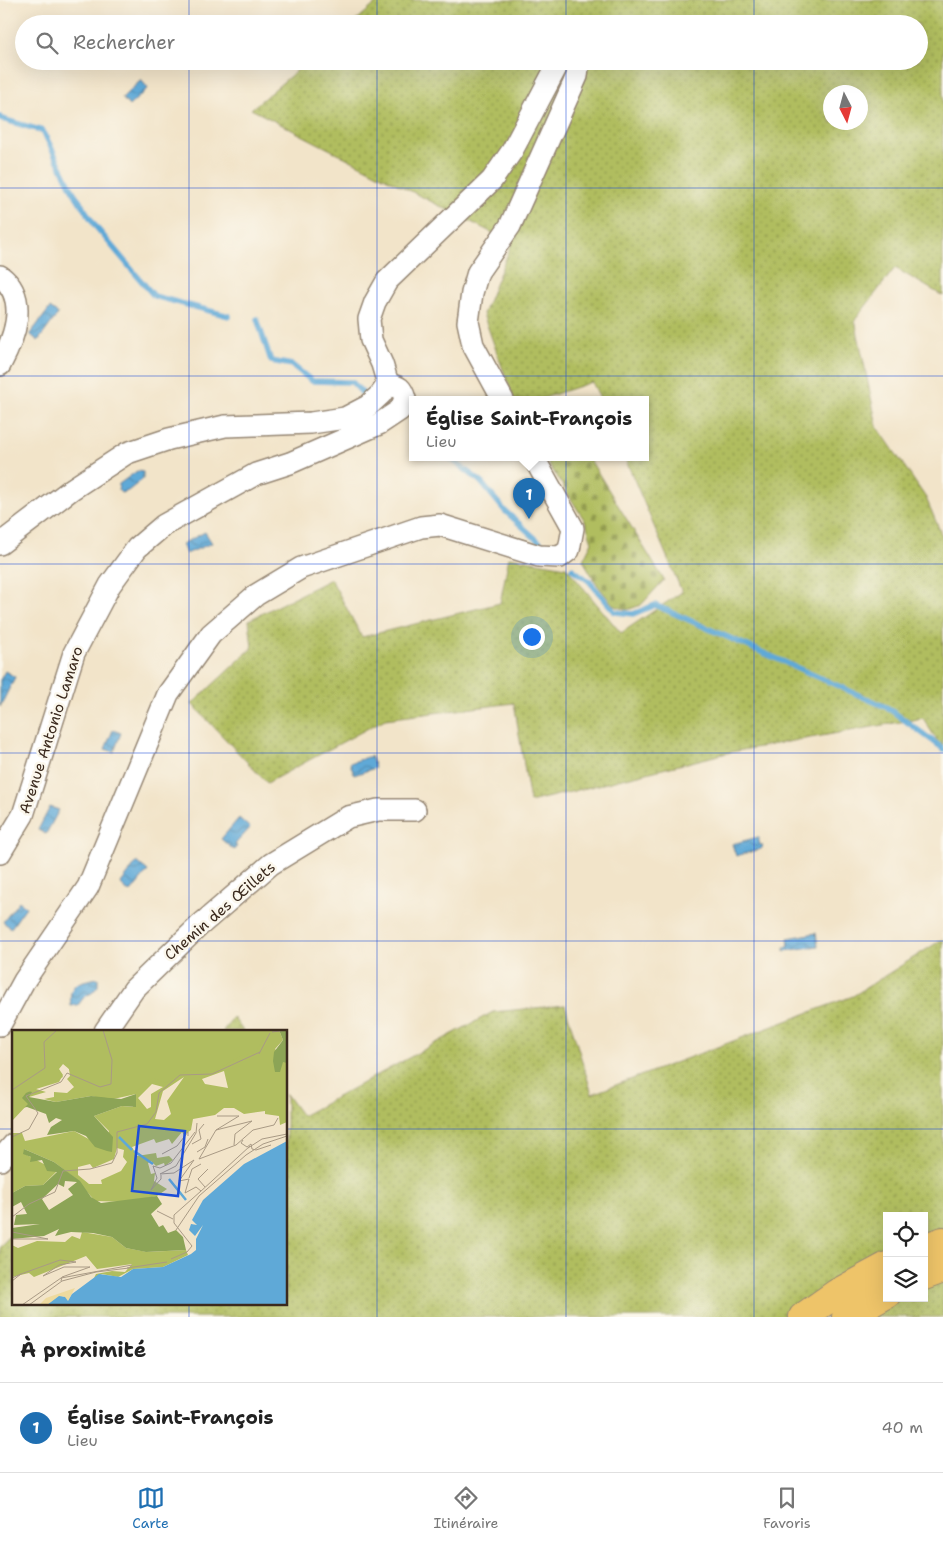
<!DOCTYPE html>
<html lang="fr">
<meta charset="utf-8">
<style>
:root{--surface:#fff;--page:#f2f2f2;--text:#222;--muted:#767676;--line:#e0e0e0;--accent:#1f6fb2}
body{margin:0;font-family:"Shantell Sans",sans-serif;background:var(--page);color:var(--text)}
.controls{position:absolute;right:15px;bottom:15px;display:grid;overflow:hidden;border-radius:0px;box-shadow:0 5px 20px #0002}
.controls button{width:45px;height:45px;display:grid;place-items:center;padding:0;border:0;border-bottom:1px solid var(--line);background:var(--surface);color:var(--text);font:25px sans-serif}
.compass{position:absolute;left:823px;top:85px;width:45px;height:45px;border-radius:50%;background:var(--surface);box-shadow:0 5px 20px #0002;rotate:174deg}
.you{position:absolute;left:531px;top:636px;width:18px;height:18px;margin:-12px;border:4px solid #fff;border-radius:50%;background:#1a73e8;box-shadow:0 0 0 8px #1a73e833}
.badge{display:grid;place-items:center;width:32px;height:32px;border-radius:50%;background:var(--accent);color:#fff;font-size:16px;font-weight:700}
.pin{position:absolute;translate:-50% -41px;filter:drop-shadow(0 1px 2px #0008)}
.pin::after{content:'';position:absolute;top:26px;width:18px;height:15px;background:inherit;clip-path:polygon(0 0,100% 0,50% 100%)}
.popup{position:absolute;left:409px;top:396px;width:240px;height:65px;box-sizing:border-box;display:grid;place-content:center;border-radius:0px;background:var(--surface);filter:drop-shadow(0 1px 4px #0005);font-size:16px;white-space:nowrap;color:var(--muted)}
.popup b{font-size:19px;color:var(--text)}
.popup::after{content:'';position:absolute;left:50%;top:100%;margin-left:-10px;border:10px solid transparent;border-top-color:var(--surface)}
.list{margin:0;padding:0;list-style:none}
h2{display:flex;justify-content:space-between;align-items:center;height:65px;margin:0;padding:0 20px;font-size:21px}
h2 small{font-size:16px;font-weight:400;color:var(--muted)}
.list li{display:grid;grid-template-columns:32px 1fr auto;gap:15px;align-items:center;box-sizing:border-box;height:90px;padding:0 20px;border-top:1px solid var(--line)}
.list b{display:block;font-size:19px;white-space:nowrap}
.list p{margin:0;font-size:16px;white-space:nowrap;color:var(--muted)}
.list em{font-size:16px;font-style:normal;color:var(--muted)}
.icon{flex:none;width:28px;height:28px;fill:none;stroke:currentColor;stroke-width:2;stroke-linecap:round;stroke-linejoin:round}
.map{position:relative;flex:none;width:943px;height:1317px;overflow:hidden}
.search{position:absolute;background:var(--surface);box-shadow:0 5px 20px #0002;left:15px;right:15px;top:15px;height:55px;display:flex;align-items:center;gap:12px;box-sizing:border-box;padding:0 18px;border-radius:28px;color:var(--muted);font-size:19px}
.sheet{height:155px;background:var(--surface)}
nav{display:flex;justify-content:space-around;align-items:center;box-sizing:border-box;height:70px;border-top:1px solid var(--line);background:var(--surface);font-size:14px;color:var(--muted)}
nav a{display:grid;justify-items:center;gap:2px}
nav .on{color:var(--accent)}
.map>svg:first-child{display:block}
.grass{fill:url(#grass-dots);stroke:#76743e;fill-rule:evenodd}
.cemetery{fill:url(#cemetery-stones);stroke:#76743e}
.water{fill:url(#water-waves);stroke:#4d6a7a}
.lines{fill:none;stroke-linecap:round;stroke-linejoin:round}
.stream{stroke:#5fa9d7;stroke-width:5.5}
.minor-casing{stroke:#968774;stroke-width:24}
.primary-casing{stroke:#968774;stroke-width:30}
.minor{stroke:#fff;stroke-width:21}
.primary{stroke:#eec469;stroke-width:28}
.grid{fill:none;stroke:#1d4ed8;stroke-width:1;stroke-opacity:0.55}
.labels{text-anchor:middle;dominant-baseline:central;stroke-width:5;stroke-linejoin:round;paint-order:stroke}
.street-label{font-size:15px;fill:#3b2a1e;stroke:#fbf7ec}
.inset-river{fill:none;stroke:#5fa9d7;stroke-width:2.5}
.inset-road{fill:none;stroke:#a99a85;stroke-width:1}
.view{fill:#1d4ed8;fill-opacity:0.15;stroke:#1d4ed8;stroke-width:2.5}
.inset-edge{fill:none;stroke:#3b2a1e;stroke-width:2.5}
</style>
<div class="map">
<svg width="943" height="1317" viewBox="0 0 943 1317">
<defs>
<pattern id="grass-dots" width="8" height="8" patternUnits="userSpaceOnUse" patternTransform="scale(1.25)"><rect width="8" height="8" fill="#b0bd5f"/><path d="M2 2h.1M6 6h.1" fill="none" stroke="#909a4e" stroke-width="1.8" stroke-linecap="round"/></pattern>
<pattern id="cemetery-stones" width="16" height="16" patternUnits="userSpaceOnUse" patternTransform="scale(1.25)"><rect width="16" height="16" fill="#b0bd5f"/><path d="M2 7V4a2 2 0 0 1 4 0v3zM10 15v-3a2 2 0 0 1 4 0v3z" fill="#909a4e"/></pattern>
<pattern id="water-waves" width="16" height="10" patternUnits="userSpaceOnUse" patternTransform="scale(1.25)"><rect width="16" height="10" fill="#5fa9d7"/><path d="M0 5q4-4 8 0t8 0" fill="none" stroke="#508aae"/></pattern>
</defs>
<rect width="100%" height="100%" fill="#fbf7ec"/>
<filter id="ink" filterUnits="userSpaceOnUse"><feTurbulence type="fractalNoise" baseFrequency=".02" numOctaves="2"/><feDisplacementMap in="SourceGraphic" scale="10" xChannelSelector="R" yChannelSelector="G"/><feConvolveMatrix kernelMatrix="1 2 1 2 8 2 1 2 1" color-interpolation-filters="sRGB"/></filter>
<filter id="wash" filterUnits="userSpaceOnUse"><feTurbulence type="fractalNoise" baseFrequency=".0096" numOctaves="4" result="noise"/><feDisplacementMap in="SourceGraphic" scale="20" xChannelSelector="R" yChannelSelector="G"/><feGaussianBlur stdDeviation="1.12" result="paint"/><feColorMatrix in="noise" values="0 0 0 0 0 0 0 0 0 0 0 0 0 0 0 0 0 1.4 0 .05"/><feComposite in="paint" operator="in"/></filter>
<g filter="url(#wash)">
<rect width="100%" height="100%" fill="#f2e4c9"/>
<g class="grass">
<path d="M380 0H943V296L895 268 855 320 877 426 926 498 943 538V750L923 718 731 752 530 802 514 703 385 719 267 783 192 704 252 648 249 620 331 579 362 637 500 603 509 557 566 567 621 633 682 592 625 458H645V400H601L592 382 538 400H514L483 314 512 243 251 109 308 61H919V24H352ZM830 92H860V122H830Z"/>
<path d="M943 939V1317H0V1246L11 1235 14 1238V1303H286V1094L302 1116 493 1012 565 1005 592 1094 853 996ZM887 1216H924V1298H887Z"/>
<path d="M233 1017 243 1031H223Z"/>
</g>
<path class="cemetery" d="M545 458H589L664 580 641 605 627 610 614 606 598 586 583 560 592 542 585 521Z"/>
<g class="water">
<path d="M141 80 148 88 129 106 122 98Z"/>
<path d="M50 308 58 314 38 341 30 334Z"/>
<path d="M137 471 143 472V479L128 491 121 493 118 490 119 484Z"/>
<path d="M205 532 212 543 186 554 182 544Z"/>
<path d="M5 671 15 677 0 707V680Z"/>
<path d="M113 730 121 733 114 752 105 749Z"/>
<path d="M371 756 375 768 354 775 350 763Z"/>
<path d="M50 807 59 810 46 834 38 830Z"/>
<path d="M239 818 250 828 237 842 235 845 237 846 234 850 221 839Z"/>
<path d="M758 837 760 845H762L763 847 761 849 736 856 732 844Z"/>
<path d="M137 862 148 871 131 892 125 890 121 883Z"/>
<path d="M19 901 26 907 11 928 3 922Z"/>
<path d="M816 933 818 946 785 951V947H789L788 938Z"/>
<path d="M98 978V986L92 993 85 996 78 1005 71 1006C68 983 77 982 98 978Z"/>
</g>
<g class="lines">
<g class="stream">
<path d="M0 117 2 119 43 131 73 191 96 227 154 296 229 316"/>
<path d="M257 319 271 361 292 365 312 381 352 382 367 398"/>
<path d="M450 458 480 481 505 511 544 546"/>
<path d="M572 569 589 581 615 612 633 614 655 605 888 708 941 747 943 750"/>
</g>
</g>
</g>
<g filter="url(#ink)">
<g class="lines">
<defs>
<g id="minor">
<path d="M0 276C30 298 14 339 0 365"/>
<path d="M388 384 382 364 371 340 369 319 375 302 387 281 492 180 512 151 559 62 561 61"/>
<path d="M503 400 473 345 468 322 472 293 478 272 510 226 577 76 578 67 571 61"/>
<path d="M0 544 72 489 127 453 169 439 225 426 311 423 345 418 368 406 381 394 388 384C399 386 402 388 405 399L400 410 379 424 290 463 256 474 164 525 137 548 110 585 74 653 23 815 0 853"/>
<path d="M0 1025 24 981 88 887 168 694 211 634 256 595 301 568 421 527 440 525 539 556 560 557 569 550 573 528 534 458"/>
<path d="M105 1031 134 989 199 926 271 864 348 817 378 810H415"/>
<path d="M0 1160 14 1144"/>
</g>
<g id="primary">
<path d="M924 1248 943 1241"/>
<path d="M924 1276 943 1269"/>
<path d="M803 1317 837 1293 887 1266"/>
<path d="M846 1317 887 1294"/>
</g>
</defs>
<use href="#minor" class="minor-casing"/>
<use href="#primary" class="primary-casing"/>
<use href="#minor" class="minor"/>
<use href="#primary" class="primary"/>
</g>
</g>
<path class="grid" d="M189 0V24M377 0V24M566 0V24M754 0V24M189 61V1031M377 61V1317M566 61V1317M754 61V1317M0 188H943M0 376H943M0 564H943M0 753H943M0 941H943M0 1129H14M286 1129H943M189 1303V1317"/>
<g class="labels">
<g class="street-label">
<text transform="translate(51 730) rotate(-72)">Avenue Antonio Lamaro</text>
<text transform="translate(220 911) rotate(-41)">Chemin des Œillets</text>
</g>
</g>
<g transform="translate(12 1030)">
<rect width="275" height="275" fill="#f2e4c9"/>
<path d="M0 0H267L271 10 263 19 275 33V92L268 95 267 86 253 84V81L232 84 222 78H212L203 85 181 89 179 100 172 105 170 102 160 114 157 109 144 113 142 109 120 117 125 126 144 123 145 128 157 126 161 130 153 136 152 133 144 136 139 131 136 133 139 144 143 143 142 151 155 159 145 166 115 172 83 171 63 148 42 132 12 119 13 124 45 141 31 155 13 156 0 163V103H10L13 111 62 101 93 118 97 101 82 86 110 76 121 77 124 64 97 70 79 66 44 72 32 69 42 67V62L55 63 62 57 55 49 58 46 57 39 51 34 47 39 51 45 47 52 24 59 34 62 17 67ZM212 41 216 58 193 54 190 49ZM172 47 155 71 159 84 152 90 143 89 151 61ZM140 54 151 57 139 64V77L135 79 126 68ZM105 118 112 120 111 127 115 132 109 141 89 150 90 154H77L66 145V137L78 134 81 138 102 129ZM70 202 100 207 114 218 135 222 174 220 176 225 151 237 121 239 106 247 90 244 82 248 84 244 100 241 113 242 120 234 85 239 74 226 22 247 17 243 0 247V215L6 218 25 211 53 212 60 206 68 209Z" fill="#b0bd5f" fill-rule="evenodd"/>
<path d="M267 0H275V33L271 32 268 42H263L261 31 262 22 271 10ZM13 60 20 62 17 67 44 72 79 66 109 69 124 64V77L110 76 82 86 101 107 100 122 95 121 83 117 74 106 62 101 35 105 39 97 50 90 44 88 37 93 34 84 15 77 5 79 0 67ZM12 119 42 132 68 151 79 167 89 173 145 166 150 174 139 184 147 197 151 195 156 203 164 200 171 207 174 220 134 222 114 218 100 207 81 203 59 202 43 206 47 199 32 206 0 209V198L28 194 2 195 4 185 15 184 9 172 0 177V163L13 156 31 155 45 142 35 141 30 130 18 132 19 127 11 124ZM53 151 65 152 56 159 61 165 37 180 30 169 46 154 52 157Z" fill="#8ca456" fill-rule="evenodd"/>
<path d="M63 258 56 271 51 266 35 275H27L34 268Z" fill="#eeda9e"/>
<path d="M0 0H255L244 23 228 26 202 42 176 40 154 53 141 48 123 63 100 68 79 65 64 53 55 35 50 33 46 39 51 47 14 63 10 68 16 74 0 91Z" fill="#b0bd5f"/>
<path d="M275 111V275H35L47 266 53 267 56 271 60 264 87 244 109 247 121 239 151 237 179 224 184 220V209L191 195 183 206 177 200 179 194 185 195 180 190 191 170 232 134Z" fill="#5fa9d7"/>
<path class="inset-river" d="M107 107 120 120M122 121 141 134M157 149 174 170"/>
<path class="inset-road" d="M260 2 275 0M247 24 258 3M0 60 33 38 32 12 45 0M205 86H227L204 100 240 91 223 104 222 115M185 93 184 103 164 136 148 144 162 143 182 130 167 151 177 149 173 163 184 157 189 161M204 100 187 129 224 115 241 100 262 95 266 88M0 107 17 99 26 83 14 66 49 52 55 43 88 57 99 54 100 30 91 0M231 110 229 113 235 117 239 114 240 119 244 120 259 115M180 114 189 109 187 100 192 94M236 118 250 109 275 104M185 122 193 117 196 109M150 124 165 116 176 102V106M149 145V149L139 160 145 148 141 136 148 138 159 133 183 102M177 148 180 139 189 134M193 157 186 149 196 139M188 162 238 116M145 181 161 189M0 187 17 174 43 162 51 141 78 139 100 133 105 123V102L135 94 144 82 147 63 168 45 200 44 248 22M164 200 187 166 234 125 251 114 275 106M0 202 36 209H0M159 229 175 222 180 216 162 193V185L189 161M115 238 155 232M9 244 48 230 64 232 47 235 31 246 52 237H78M0 248 9 244 0 251M49 251 50 247 78 237M10 275 49 248 120 235M17 275 50 251 84 242 117 238"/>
<path class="view" d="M127 96 173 101 166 166 120 161Z"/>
<rect width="275" height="275" class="inset-edge"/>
</g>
</svg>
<div class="controls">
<button><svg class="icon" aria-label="locate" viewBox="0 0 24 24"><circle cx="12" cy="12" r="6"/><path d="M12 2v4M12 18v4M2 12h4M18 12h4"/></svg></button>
<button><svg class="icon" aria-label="layers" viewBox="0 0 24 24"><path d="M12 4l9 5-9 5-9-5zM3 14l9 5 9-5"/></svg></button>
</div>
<svg class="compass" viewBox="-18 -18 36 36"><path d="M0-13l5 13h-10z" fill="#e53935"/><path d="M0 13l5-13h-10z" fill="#767676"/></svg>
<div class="you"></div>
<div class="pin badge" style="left:529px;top:519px">1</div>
<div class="popup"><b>Église Saint-François</b>Lieu</div>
<div class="search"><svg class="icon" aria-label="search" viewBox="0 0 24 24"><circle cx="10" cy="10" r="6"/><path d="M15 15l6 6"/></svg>Rechercher</div>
</div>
<section class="sheet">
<h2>À proximité<small></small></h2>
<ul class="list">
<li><span class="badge">1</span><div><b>Église Saint-François</b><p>Lieu</p></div><em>40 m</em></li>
</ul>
</section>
<nav>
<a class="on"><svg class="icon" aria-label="map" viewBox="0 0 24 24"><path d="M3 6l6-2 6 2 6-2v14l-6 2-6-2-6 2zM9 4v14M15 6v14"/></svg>Carte</a>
<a><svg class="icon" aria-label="directions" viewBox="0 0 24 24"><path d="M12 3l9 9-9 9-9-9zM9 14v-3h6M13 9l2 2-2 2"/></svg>Itinéraire</a>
<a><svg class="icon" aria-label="saved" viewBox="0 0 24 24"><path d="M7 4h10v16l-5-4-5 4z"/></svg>Favoris</a>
</nav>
